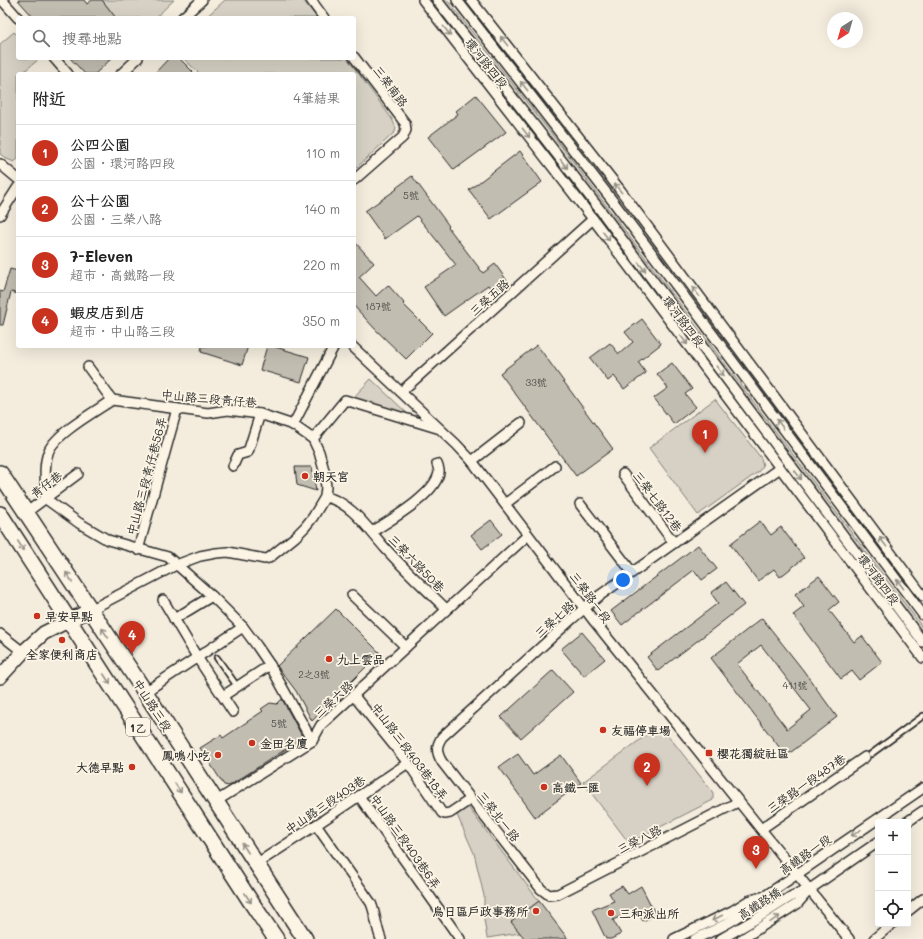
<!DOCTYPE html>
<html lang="zh-TW">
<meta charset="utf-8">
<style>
:root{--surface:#fff;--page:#f6f6f6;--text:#222;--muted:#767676;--line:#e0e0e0;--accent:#c8321e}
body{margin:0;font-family:Mali,"LXGW WenKai TC",sans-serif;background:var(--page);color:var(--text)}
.controls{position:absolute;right:12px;bottom:12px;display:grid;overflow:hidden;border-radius:4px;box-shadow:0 4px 16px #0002}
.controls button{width:36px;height:36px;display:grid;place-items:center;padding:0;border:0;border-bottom:1px solid var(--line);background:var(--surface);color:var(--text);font:20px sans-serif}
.compass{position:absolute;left:827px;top:12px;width:36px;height:36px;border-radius:50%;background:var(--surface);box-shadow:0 4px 16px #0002;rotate:217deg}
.you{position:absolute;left:623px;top:580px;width:14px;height:14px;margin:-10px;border:3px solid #fff;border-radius:50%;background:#1a73e8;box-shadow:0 0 0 6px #1a73e833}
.badge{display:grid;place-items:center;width:26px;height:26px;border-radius:50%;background:var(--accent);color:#fff;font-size:13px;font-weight:700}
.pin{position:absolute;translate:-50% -33px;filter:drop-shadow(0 1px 2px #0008)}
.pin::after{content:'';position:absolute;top:21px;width:14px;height:12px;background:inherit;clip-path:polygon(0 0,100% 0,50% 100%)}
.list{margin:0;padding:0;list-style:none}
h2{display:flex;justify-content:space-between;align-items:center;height:52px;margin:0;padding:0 16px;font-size:17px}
h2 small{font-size:13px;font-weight:400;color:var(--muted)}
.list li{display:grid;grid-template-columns:26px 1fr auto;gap:12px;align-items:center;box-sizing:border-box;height:56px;padding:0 16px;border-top:1px solid var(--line)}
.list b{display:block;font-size:15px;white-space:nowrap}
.list p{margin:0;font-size:13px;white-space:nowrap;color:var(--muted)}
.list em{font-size:13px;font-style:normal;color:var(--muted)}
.icon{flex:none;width:22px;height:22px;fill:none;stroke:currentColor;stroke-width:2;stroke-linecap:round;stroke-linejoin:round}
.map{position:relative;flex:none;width:923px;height:939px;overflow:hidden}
.search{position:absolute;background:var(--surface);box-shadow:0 4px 16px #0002;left:16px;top:16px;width:340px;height:44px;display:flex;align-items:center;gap:10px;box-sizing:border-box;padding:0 14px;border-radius:4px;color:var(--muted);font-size:15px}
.panel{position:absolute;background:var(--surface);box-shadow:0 4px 16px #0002;left:16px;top:72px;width:340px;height:276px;border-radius:4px}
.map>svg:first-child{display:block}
.green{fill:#d6d1c4;stroke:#807e78}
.building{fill:#c2bdb1;stroke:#2b2b2b;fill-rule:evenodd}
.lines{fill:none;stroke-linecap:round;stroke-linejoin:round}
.service-casing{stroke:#2b2b2b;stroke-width:8}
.minor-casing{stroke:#2b2b2b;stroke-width:12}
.secondary-casing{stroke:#2b2b2b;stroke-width:16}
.primary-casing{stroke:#2b2b2b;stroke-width:18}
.service{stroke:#fcf5e5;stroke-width:4.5}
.minor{stroke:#fcf5e5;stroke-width:9}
.secondary{stroke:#fcf5e5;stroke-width:13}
.primary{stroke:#fcf5e5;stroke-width:15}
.oneway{stroke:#949088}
.poi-dot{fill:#c8321e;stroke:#fcf5e5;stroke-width:1.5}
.labels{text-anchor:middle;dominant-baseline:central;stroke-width:3.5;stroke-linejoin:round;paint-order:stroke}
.number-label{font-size:10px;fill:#51504c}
.shield{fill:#fcf5e5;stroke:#6a6863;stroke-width:1}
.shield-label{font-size:11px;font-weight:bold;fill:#2b2b2b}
.street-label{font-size:12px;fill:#2b2b2b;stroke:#fcf5e5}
.poi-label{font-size:12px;font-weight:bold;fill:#2b2b2b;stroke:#fcf5e5;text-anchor:start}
</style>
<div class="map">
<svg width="923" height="939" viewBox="0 0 923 939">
<rect width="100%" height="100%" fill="#f4edde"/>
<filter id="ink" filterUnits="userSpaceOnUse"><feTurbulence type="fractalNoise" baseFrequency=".025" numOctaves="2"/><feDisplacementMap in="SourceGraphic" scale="8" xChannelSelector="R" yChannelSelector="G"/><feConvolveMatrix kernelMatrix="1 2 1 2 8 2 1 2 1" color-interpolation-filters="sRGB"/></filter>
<g filter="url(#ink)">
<g class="green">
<path d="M102 0H174L155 18H116Z"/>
<path d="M225 0H303L317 18H205Z"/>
<path d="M442 0H447L566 152 923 628V635Z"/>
<path d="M14 32 18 36V58L39 59 21 74H18V159L14 162 7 159 0 154V44Z"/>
<path d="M183 58H347L392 119 396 128 395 132 354 170V74H200Z"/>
<path d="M371 379 411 417 351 400Z"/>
<path d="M715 399 761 458 763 466 758 472 698 515 649 448Z"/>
<path d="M660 725 711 790 713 793V800L629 843 583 782Z"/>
<path d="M468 807 539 901 512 922 520 933 487 938 484 919V896L474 853 457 815Z"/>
</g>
<g class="building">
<path d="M18 0H84L87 4 92 0H102L116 18H34Z"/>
<path d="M70 58H112L95 74H85Z"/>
<path d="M169 58H179L195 74H154Z"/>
<path d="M476 95 506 132 454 170 428 137 458 114 456 111Z"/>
<path d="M520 151 542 182 491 219 469 190Z"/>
<path d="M412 176 449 226 448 227 483 273 495 264 508 282 493 292 488 285 444 316 424 287 456 265 434 237 417 216 385 239 365 211 397 189 396 188Z"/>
<path d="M354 241 374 263 359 277 376 296 388 285 404 303 403 304 432 333 406 359 376 330 354 306Z"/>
<path d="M10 269 18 271V294L11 292 3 325H0V291L3 292Z"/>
<path d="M642 319 661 344 638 362 646 373 624 389 614 376 608 381 590 358 610 343 619 354 633 342 625 332Z"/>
<path d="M537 345 613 449 576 476 500 373Z"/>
<path d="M202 346H248L242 365 201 352Z"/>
<path d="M267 346H272L309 357 301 382 260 370Z"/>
<path d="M672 363 692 389 685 394 696 407 674 424 654 398 668 388 657 374Z"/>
<path d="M295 467H312L316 491 297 485Z"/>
<path d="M491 520 502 534 482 549 471 535Z"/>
<path d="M760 521 771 535 781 527 804 558 780 577 774 569 758 581 730 544Z"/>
<path d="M698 545 717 569 702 580 694 570 622 625 611 611Z"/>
<path d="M819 576 839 602 829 610 854 642 862 636 882 662 859 680 852 671 841 679 793 615 804 607 795 594Z"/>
<path d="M726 582 744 605 658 671 647 657 718 603 711 593Z"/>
<path d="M336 609 380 653 312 721 296 691 277 666Z"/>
<path d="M762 618 803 670 837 717 786 756 711 658ZM761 645 811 710 787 729 737 664Z"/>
<path d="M582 632 605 659 584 676 561 649Z"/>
<path d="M553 670 573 692 521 738 501 717Z"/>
<path d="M282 699 303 738 229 786 224 785 200 748 221 735 223 738 263 711 261 709 270 703 277 704Z"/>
<path d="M518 754 533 775 561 755 581 783 535 817 499 767Z"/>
<path d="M622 886 628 894 641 886 656 915 643 921 636 909 613 920 621 934 611 939H606L592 910 614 901 609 893Z"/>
<path d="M539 901 568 939H525L511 922Z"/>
</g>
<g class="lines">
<defs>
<g id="service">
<path d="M217 658 237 686"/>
<path d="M871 754 923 716"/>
</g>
<g id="minor">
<path d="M2 0 18 18"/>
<path d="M311 0 324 18"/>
<path d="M423 0 593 219 923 658"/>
<path d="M437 0 601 211 923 642"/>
<path d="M457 0 612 200 923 615"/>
<path d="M471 0 621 191 923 596"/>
<path d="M182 18 202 0"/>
<path d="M354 57 405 123 406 130 403 137 354 180"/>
<path d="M54 58 68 74"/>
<path d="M121 74 138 58"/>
<path d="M0 164 18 179"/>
<path d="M0 215 18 187"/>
<path d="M352 346 456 444 472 461 594 621 849 939"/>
<path d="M88 367 112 400"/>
<path d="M401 392 593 219"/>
<path d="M293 425 334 346"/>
<path d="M313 439 345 400 437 428"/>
<path d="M472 461 521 423"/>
<path d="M233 466 238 455 248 452 260 414"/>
<path d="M623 474 674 543"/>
<path d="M325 497C350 501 369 530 385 548 404 569 426 589 446 609"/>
<path d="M505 504 555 466"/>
<path d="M580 504 632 572"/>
<path d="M27 512 78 474"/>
<path d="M372 532C390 520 431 497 438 476 440 472 439 469 437 464"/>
<path d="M138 550 177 409"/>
<path d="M352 595 406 647"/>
<path d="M163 600 197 657 233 712"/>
<path d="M90 610 176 565 200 556 216 553 228 552 265 559 269 558 295 537 305 527 313 517 325 497 326 487 324 470 319 452 313 439 293 425 260 414 228 410 208 413 112 400C96 411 53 435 48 453 43 467 46 484 46 499L79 523 108 540 168 557 212 596 243 627 257 646 270 665 312 741"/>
<path d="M174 619 212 596"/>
<path d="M0 634 23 652"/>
<path d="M145 692 243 627"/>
<path d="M223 696 270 665"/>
<path d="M354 696 408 763 442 813 445 814 450 813 471 799"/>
<path d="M359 796 460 939"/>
<path d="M215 802 312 741 321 725 528 535"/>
<path d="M738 802 558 894 549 895 541 889 442 762C436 752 436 746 442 737L572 619 599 596 780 468"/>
<path d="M907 822 923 811"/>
<path d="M316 825 371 903C376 915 376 927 381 939"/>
<path d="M761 829 865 757"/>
<path d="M256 864 316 825 408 763"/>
<path d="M908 911 923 899"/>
<path d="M674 939 732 911 748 901 765 896 923 788"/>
<path d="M695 939C720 928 744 916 764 897"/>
<path d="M721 939 759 917 792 896 809 889"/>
<path d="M742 939 797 904 810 889 878 842"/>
<path d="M874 939 892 924"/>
</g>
<path id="secondary" d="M0 677 23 652 44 633 90 610"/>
<g id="primary">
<path d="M0 473 145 692 305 939"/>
<path d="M0 514 251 902 276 939"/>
</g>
</defs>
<use href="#service" class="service-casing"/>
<use href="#minor" class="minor-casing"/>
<use href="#secondary" class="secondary-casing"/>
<use href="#primary" class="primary-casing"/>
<use href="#service" class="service"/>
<use href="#minor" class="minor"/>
<use href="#secondary" class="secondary"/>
<use href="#primary" class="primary"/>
</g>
<defs><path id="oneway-shaft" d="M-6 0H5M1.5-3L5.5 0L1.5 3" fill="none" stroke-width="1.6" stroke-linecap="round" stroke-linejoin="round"/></defs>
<g class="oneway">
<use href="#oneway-shaft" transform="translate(447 31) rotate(52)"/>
<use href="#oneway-shaft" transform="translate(504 41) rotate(-128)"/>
<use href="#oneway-shaft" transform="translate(524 86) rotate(-128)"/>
<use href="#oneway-shaft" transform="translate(526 133) rotate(52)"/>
<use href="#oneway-shaft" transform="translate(564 164) rotate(52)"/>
<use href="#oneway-shaft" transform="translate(618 188) rotate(-128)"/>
<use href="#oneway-shaft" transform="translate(606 236) rotate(53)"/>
<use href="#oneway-shaft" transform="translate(642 267) rotate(53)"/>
<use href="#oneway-shaft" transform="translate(696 292) rotate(-127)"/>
<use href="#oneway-shaft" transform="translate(684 340) rotate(53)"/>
<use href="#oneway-shaft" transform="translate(720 371) rotate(53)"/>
<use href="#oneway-shaft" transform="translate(780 424) rotate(-127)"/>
<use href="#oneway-shaft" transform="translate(798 475) rotate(53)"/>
<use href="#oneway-shaft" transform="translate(883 542) rotate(-127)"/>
<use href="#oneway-shaft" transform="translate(21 546) rotate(57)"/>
<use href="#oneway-shaft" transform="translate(69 577) rotate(-123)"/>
<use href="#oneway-shaft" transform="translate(900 584) rotate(-127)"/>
<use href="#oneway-shaft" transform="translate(105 633) rotate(-124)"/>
<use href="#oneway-shaft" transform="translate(107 679) rotate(57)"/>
<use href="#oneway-shaft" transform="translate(178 788) rotate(57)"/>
<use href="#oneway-shaft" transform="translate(856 833) rotate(146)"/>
<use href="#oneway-shaft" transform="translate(245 848) rotate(-123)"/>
<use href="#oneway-shaft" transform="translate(248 898) rotate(57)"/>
<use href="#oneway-shaft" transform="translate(717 918) rotate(153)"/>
<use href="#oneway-shaft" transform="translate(775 919) rotate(-34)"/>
</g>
</g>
<g class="poi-dot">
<circle cx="305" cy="476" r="4"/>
<circle cx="37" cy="616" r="4"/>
<circle cx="62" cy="640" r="4"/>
<circle cx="329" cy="659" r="4"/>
<circle cx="603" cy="730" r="4"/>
<circle cx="252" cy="743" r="4"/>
<rect x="705" y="749" width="8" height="8" rx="2"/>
<circle cx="218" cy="755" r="4"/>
<circle cx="132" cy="767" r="4"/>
<circle cx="544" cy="787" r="4"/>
<circle cx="536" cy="911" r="4"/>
<circle cx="611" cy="913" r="4"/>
</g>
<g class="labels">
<g class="number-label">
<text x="411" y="195">5號</text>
<text x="378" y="306">187號</text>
<text x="536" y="382">33號</text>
<text x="314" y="674">2之3號</text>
<text x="795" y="685">411號</text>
<text x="279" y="723">5號</text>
</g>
<rect class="shield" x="126" y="718" width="24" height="18" rx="3"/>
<g class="shield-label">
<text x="138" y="727">1乙</text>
</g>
<g class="street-label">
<text transform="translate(487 63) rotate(52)">環河路四段</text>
<text transform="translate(391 86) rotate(53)">三榮南路</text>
<text transform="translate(489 297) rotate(-42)">三榮五路</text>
<text transform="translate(684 321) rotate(53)">環河路四段</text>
<text transform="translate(209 398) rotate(5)">中山路三段青仔巷</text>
<text transform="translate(146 476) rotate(-75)">中山路三段青仔巷56弄</text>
<text transform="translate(46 484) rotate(-37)">青仔巷</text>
<text transform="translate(658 501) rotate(53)">三榮七路12巷</text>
<text transform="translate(417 563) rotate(46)">三榮六路50巷</text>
<text transform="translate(879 579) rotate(53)">環河路四段</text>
<text transform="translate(591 597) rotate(53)">三榮路一段</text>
<text transform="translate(554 619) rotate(-42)">三榮七路</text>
<text transform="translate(333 699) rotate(-43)">三榮六路</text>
<text transform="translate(153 705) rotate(57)">中山路三段</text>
<text transform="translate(410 751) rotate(53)">中山路三段403巷18弄</text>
<text transform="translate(806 783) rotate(-35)">三榮路一段487巷</text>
<text transform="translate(325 804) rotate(-34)">中山路三段403巷</text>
<text transform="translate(499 816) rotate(52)">三榮北一路</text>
<text transform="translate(639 839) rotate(-27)">三榮八路</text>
<text transform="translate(406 841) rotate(55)">中山路三段403巷6弄</text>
<text transform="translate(805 854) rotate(-35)">高鐵路一段</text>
<text transform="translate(759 903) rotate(-33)">高鐵路橋</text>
</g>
<g class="poi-label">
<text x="313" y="476">朝天宮</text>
<text x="45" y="616">早安早點</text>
<text x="62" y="654" text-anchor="middle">全家便利商店</text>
<text x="337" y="659">九上雲品</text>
<text x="611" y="730">友福停車場</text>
<text x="260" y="743">金田名廈</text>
<text x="717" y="753">櫻花獨綻社區</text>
<text x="210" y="755" text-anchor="end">鳳鳴小吃</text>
<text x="124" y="767" text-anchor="end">大德早點</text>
<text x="552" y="787">高鐵一匯</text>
<text x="528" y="911" text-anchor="end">烏日區戶政事務所</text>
<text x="619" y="913">三和派出所</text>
</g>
</g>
</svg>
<div class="controls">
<button>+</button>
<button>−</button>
<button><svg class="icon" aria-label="locate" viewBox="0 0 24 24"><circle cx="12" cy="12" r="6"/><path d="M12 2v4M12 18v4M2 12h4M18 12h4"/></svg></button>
</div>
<svg class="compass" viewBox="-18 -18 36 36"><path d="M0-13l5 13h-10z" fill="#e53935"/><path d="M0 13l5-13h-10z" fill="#767676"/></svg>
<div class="you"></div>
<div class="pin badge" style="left:705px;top:453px">1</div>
<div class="pin badge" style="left:647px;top:786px">2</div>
<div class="pin badge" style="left:756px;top:869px">3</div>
<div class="pin badge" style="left:132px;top:654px">4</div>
<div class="search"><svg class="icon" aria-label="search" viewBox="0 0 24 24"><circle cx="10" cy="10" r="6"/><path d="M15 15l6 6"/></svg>搜尋地點</div>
<section class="panel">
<h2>附近<small>4筆結果</small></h2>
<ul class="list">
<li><span class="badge">1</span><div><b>公四公園</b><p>公園 · 環河路四段</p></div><em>110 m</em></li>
<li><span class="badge">2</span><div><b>公十公園</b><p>公園 · 三榮八路</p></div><em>140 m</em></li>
<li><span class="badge">3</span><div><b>7-Eleven</b><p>超市 · 高鐵路一段</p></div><em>220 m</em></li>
<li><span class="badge">4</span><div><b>蝦皮店到店</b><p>超市 · 中山路三段</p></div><em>350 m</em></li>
</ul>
</section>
</div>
